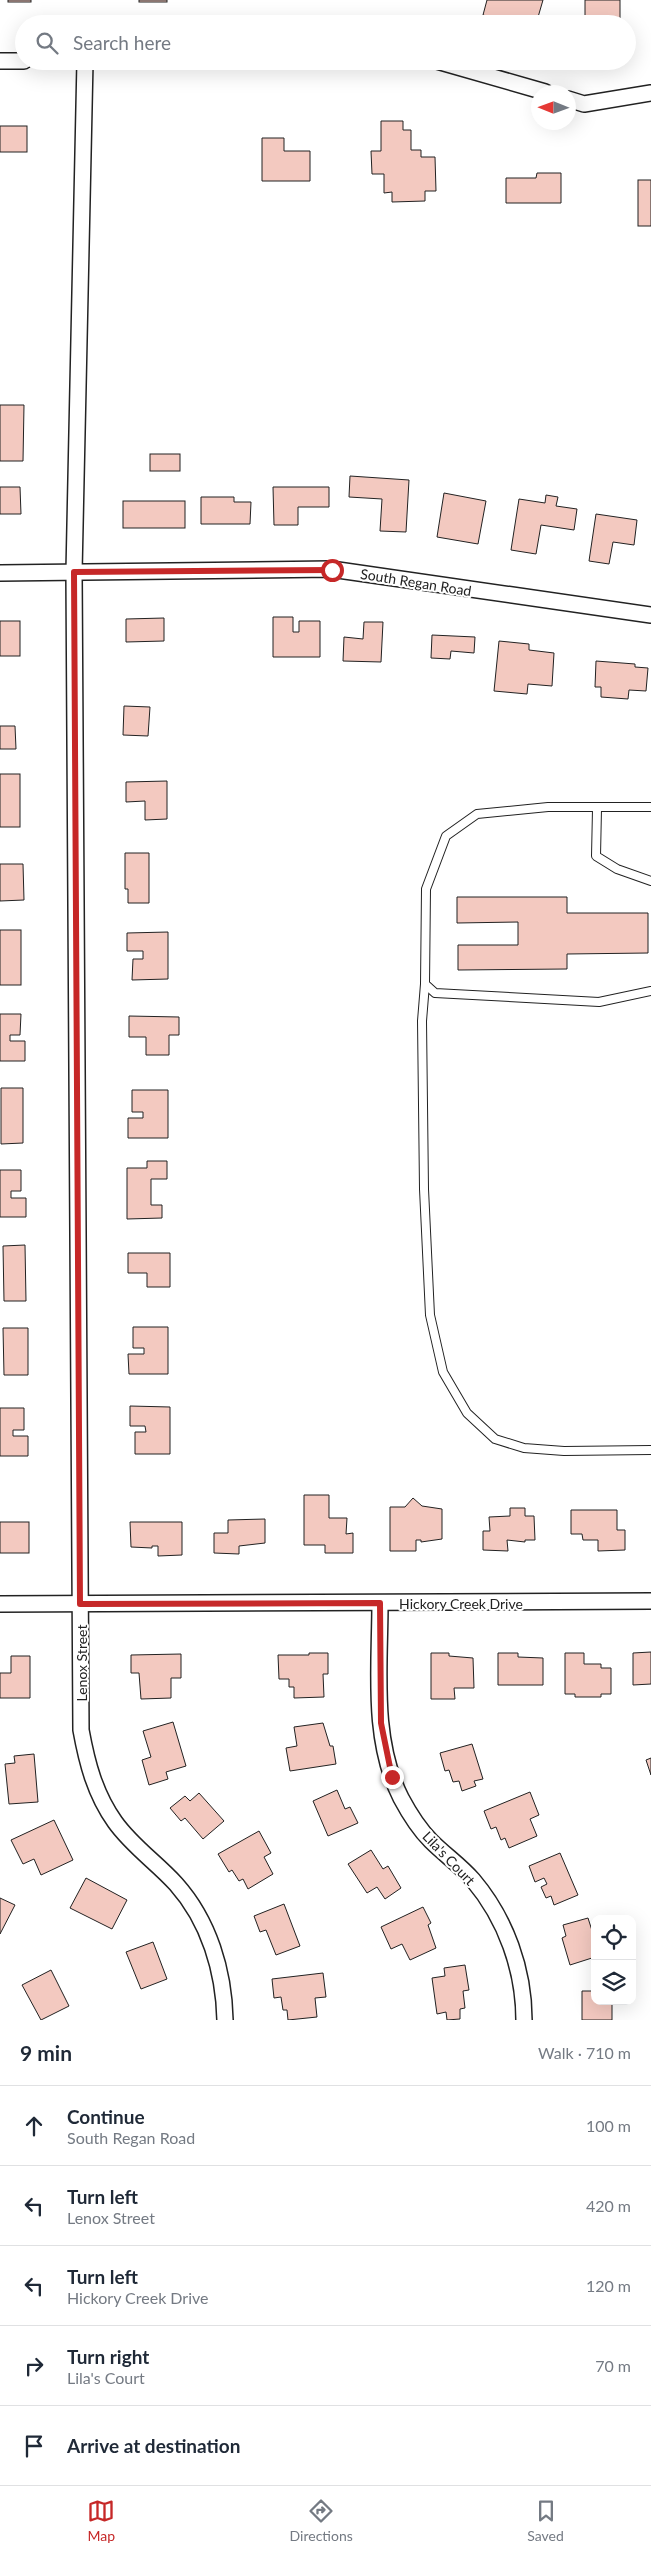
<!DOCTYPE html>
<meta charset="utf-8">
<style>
:root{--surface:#fff;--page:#f2f2f3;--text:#1f2937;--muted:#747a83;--line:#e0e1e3;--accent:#c62828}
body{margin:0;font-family:Lato,sans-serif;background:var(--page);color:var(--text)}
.controls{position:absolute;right:15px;bottom:15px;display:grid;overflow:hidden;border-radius:10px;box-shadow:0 5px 20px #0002}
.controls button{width:45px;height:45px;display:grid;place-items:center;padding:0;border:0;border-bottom:1px solid var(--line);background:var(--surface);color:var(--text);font:25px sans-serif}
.compass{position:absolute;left:531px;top:85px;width:45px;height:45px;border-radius:50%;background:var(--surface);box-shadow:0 5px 20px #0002;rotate:271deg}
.stop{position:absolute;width:15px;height:15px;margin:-11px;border:4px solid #c62828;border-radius:50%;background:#fff}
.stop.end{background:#c62828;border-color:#fff;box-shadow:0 1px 5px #0008}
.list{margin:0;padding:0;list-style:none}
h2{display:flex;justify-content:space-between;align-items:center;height:65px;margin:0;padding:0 20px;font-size:21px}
h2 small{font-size:16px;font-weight:400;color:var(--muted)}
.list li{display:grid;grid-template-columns:32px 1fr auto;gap:15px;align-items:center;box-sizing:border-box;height:80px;padding:0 20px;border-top:1px solid var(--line)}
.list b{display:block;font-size:19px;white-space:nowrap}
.list p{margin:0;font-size:16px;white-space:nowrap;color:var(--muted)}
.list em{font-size:16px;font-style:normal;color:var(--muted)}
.icon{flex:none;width:28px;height:28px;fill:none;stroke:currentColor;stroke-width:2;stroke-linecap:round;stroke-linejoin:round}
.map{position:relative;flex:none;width:651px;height:2020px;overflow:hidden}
.search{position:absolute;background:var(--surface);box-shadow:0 5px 20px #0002;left:15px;right:15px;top:15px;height:55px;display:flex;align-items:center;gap:12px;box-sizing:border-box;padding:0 18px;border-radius:28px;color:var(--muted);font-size:19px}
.sheet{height:465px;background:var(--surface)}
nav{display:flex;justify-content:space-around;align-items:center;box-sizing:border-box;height:70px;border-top:1px solid var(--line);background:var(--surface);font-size:14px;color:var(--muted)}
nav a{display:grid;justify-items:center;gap:2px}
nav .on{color:var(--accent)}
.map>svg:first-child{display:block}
.building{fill:#f3c9c0;stroke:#222}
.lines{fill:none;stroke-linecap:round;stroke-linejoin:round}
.lane-casing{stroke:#222;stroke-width:10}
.street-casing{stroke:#222;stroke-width:18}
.lane{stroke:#fff;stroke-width:8}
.street{stroke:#fff;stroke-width:15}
.route{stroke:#c62828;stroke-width:6}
.labels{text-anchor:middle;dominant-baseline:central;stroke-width:4;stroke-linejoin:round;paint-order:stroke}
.street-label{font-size:14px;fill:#222;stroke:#fff}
</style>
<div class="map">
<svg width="651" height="2020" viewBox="0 0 651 2020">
<rect width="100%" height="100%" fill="#fff"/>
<g class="building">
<rect x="8" y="0" width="23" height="2"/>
<rect x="139" y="0" width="28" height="2"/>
<path d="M487 0H543L536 24H514L483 15Z"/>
<path d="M585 0H620V24H578V20H585Z"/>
<path d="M381 121H403V130H411V150H421V157H435L436 191H425V201L392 202V192L384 193V174H372L371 151H381Z"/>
<rect x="0" y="126" width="27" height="26"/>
<path d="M262 138H284V151H310V181H262Z"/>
<path d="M537 173H561V203H506V178H536Z"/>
<rect x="638" y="180" width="13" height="46"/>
<path d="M0 405H24L23 461H0Z"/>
<rect x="150" y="454" width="30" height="17"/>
<path d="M350 476 409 480 406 532 380 531 382 499 349 497Z"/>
<path d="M0 487H20L21 514H0Z"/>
<path d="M273 487H329V507H298V525H274Z"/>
<path d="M444 493 486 501 478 544 437 537Z"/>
<path d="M546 495 558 497 556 506 577 509 574 530 541 525 536 554 511 550 519 499 545 503Z"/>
<path d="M201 497H234V502H251L250 524H201Z"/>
<rect x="123" y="501" width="62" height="27"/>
<path d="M596 514 637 520 634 545 613 542 609 564 589 561Z"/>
<path d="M273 617H293V632H299V621H320V657H273Z"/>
<path d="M164 618V641L126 642V619Z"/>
<rect x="0" y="621" width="20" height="35"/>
<path d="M364 622H383L381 662 343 661 344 637 363 639Z"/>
<path d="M432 635 475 637 474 653 451 651 450 659 431 658Z"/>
<path d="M499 641 529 644V650L554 653 552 686 528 684 527 694 494 691Z"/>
<path d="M596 661 635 664V667L648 668 646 691 629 690 628 699 601 697V687H595Z"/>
<path d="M124 706 150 707 148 736 123 735Z"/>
<path d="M0 726H15L16 749H0Z"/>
<rect x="0" y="774" width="20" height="53"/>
<path d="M167 781V819L145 820V801L126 802V782Z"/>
<path d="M125 853H149V903H128V889H125Z"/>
<path d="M0 864H23L24 900 0 901Z"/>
<path d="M457 897H567V913H648V953L567 954V969L458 970V945H518V922L457 923Z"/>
<rect x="0" y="930" width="21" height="55"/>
<path d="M168 932V979L132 980 133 959H143V951H127V933Z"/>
<path d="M0 1014H21L20 1035H10V1041H25V1061H0Z"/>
<path d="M129 1016 179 1017V1035H169V1055H146V1037H129Z"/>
<path d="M1 1088H23V1143L1 1144Z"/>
<path d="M132 1090H168V1138H128V1118H143V1112H132Z"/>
<path d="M147 1161H167V1179H151V1205H162V1218L127 1219V1168H147Z"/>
<path d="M0 1170H21V1191H11V1198H26V1217H0Z"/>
<path d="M25 1245 26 1301H4L3 1246Z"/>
<path d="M128 1253H170V1287H147V1273H128Z"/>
<path d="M133 1327H168V1374H129L128 1354H144V1348H133Z"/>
<path d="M3 1328H28V1375H4Z"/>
<path d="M130 1406 170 1407V1454H135V1432H146L145 1426H130Z"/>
<path d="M0 1408H24V1430H13V1436H28V1456H0Z"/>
<path d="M304 1495H329V1518H347L346 1534 353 1533V1553H325V1545H304Z"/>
<path d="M413 1498 422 1506 442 1509V1539L421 1542V1540H416V1551H390V1507H405Z"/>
<path d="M510 1508H525V1516H534L535 1540H525V1542L507 1540 508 1551 483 1550V1531H490L489 1517 510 1516Z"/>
<path d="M571 1510H617V1530H625V1550L598 1551V1540H583L582 1534H571Z"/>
<path d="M265 1519V1543L239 1546V1554L214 1553V1533H228V1520Z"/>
<rect x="0" y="1522" width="29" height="31"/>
<path d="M130 1522H182V1555L158 1556V1546H152V1548L131 1547Z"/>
<path d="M651 1652V1684L633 1685V1653Z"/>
<path d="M309 1653H328V1674H323L324 1697 294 1698V1687H289V1679H279L278 1655H309Z"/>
<path d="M431 1653H449V1656L473 1658 474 1688H454L455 1699H431Z"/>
<path d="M498 1653H518V1657L543 1658V1685H498Z"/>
<path d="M565 1653H584V1664H601V1668H611V1694H601V1697H575V1694H565Z"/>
<path d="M181 1654V1678H171V1698L141 1699 139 1673H131V1655Z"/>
<path d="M11 1656H30V1698H0V1673H11Z"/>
<path d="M173 1722 186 1766 166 1772 168 1779 149 1785 142 1760 151 1757 143 1731Z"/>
<path d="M323 1723 330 1746H333L336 1764 290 1771 286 1748 297 1746 294 1727Z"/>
<path d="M472 1744 483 1779 474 1781 476 1786 462 1791 459 1781 453 1782 449 1770 445 1771 440 1753Z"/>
<path d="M34 1754 38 1802 9 1804 5 1764 15 1763 14 1756Z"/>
<path d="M651 1758V1775L646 1760Z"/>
<path d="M337 1790 345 1809 350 1807 358 1823 328 1836 313 1801Z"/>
<path d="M530 1792 539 1815 530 1819 537 1836 509 1848 505 1838 501 1840 496 1827 491 1829 484 1811Z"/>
<path d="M199 1793 224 1821 203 1839 185 1818 181 1821 170 1808 185 1796 190 1801Z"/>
<path d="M54 1820 73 1860 41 1875 34 1859 23 1864 11 1840Z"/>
<path d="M259 1831 271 1853 264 1857 273 1874 248 1889 243 1879 239 1881 232 1870 229 1872 218 1854Z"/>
<path d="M371 1850 383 1869 388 1866 401 1888 385 1899 377 1887 367 1893 348 1864Z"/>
<path d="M560 1853 578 1895 554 1905 551 1896 546 1898 541 1887 547 1884 544 1878 535 1882 529 1866Z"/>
<path d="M86 1878 127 1900 112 1929 70 1908Z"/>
<path d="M0 1898 15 1905 0 1934Z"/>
<path d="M284 1904 300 1946 276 1955 266 1930 260 1932 254 1916Z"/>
<path d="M423 1907 431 1923 428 1925 436 1948 410 1960 402 1944 391 1949 381 1927Z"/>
<path d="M588 1918 595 1940V1957L570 1965 562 1938 566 1936 563 1925Z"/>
<path d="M153 1942 167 1979 141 1989 126 1952Z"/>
<path d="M465 1965 469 1990 463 1991 465 2008 460 2009V2019L447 2020 446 2012 437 2014 432 1978 445 1976 444 1968Z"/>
<path d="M51 1970 69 2006 41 2020 22 1985Z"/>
<path d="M323 1973 326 1997 315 1998 317 2017 288 2020 287 2010H283L281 1997 274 1998 272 1979Z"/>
<path d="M582 1991H595V2001H612V2020H582Z"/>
</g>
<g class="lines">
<defs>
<g id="lane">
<path d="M651 807H548L477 814 446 836 426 889 425 984 435 993 599 1002 651 991"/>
<path d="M597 809 596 856 617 869 651 881"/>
<path d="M425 984 422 1021 424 1189 430 1315 443 1372 467 1413 495 1439 524 1448 564 1451 651 1450"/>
</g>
<g id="street">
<path d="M0 61H24"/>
<path d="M85 61 74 572 81 1730C87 1763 95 1794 115 1822 132 1846 156 1862 176 1884 209 1921 224 1971 225 2020"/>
<path d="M437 61 545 92"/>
<path d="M568 99 584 104 651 93"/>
<path d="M0 573 331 569 651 615"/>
<path d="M380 1603C380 1667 371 1739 401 1798 409 1813 419 1829 431 1841 445 1855 461 1866 473 1880 506 1919 524 1970 524 2020"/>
<path d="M0 1604 651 1601"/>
</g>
</defs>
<use href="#lane" class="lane-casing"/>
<use href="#street" class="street-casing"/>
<use href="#lane" class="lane"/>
<use href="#street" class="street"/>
</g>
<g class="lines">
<path class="route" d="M332 570 74 572 80 1604 380 1603 381 1723 392 1777"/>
</g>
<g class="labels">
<g class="street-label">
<text transform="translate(416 582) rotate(9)">South Regan Road</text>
<text x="461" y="1603">Hickory Creek Drive</text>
<text transform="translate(81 1663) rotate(-90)">Lenox Street</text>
<text transform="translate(449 1858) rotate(46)">Lila's Court</text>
</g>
</g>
</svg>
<div class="controls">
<button><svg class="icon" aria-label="locate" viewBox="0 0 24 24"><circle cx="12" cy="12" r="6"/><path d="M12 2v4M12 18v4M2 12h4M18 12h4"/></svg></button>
<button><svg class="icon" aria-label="layers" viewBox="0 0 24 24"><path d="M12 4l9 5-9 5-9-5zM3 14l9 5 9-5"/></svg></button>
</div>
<svg class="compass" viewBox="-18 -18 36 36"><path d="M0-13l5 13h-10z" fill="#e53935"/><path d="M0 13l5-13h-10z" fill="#747a83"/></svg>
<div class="stop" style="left:332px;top:570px"></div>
<div class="stop end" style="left:392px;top:1777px"></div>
<div class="search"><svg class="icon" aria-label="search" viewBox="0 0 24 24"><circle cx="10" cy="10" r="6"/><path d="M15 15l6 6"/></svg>Search here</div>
</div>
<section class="sheet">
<h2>9 min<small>Walk · 710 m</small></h2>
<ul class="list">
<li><svg class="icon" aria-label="ahead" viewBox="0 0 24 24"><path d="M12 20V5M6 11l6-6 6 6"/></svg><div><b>Continue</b><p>South Regan Road</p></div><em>100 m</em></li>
<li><svg class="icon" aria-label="left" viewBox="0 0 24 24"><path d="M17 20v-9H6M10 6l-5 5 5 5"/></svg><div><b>Turn left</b><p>Lenox Street</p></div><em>420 m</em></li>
<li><svg class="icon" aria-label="left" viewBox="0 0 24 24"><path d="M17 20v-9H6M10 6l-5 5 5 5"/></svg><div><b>Turn left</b><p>Hickory Creek Drive</p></div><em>120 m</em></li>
<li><svg class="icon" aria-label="right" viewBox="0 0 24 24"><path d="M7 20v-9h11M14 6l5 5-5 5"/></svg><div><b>Turn right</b><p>Lila's Court</p></div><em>70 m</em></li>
<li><svg class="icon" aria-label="arrive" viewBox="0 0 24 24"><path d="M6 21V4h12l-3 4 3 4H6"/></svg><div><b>Arrive at destination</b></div></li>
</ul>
</section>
<nav>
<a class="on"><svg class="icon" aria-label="map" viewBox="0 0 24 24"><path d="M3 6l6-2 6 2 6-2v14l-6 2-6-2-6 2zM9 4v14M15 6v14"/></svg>Map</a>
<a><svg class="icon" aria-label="directions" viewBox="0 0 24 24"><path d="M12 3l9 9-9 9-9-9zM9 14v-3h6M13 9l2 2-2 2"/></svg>Directions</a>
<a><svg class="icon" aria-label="saved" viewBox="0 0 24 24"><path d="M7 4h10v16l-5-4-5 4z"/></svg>Saved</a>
</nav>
